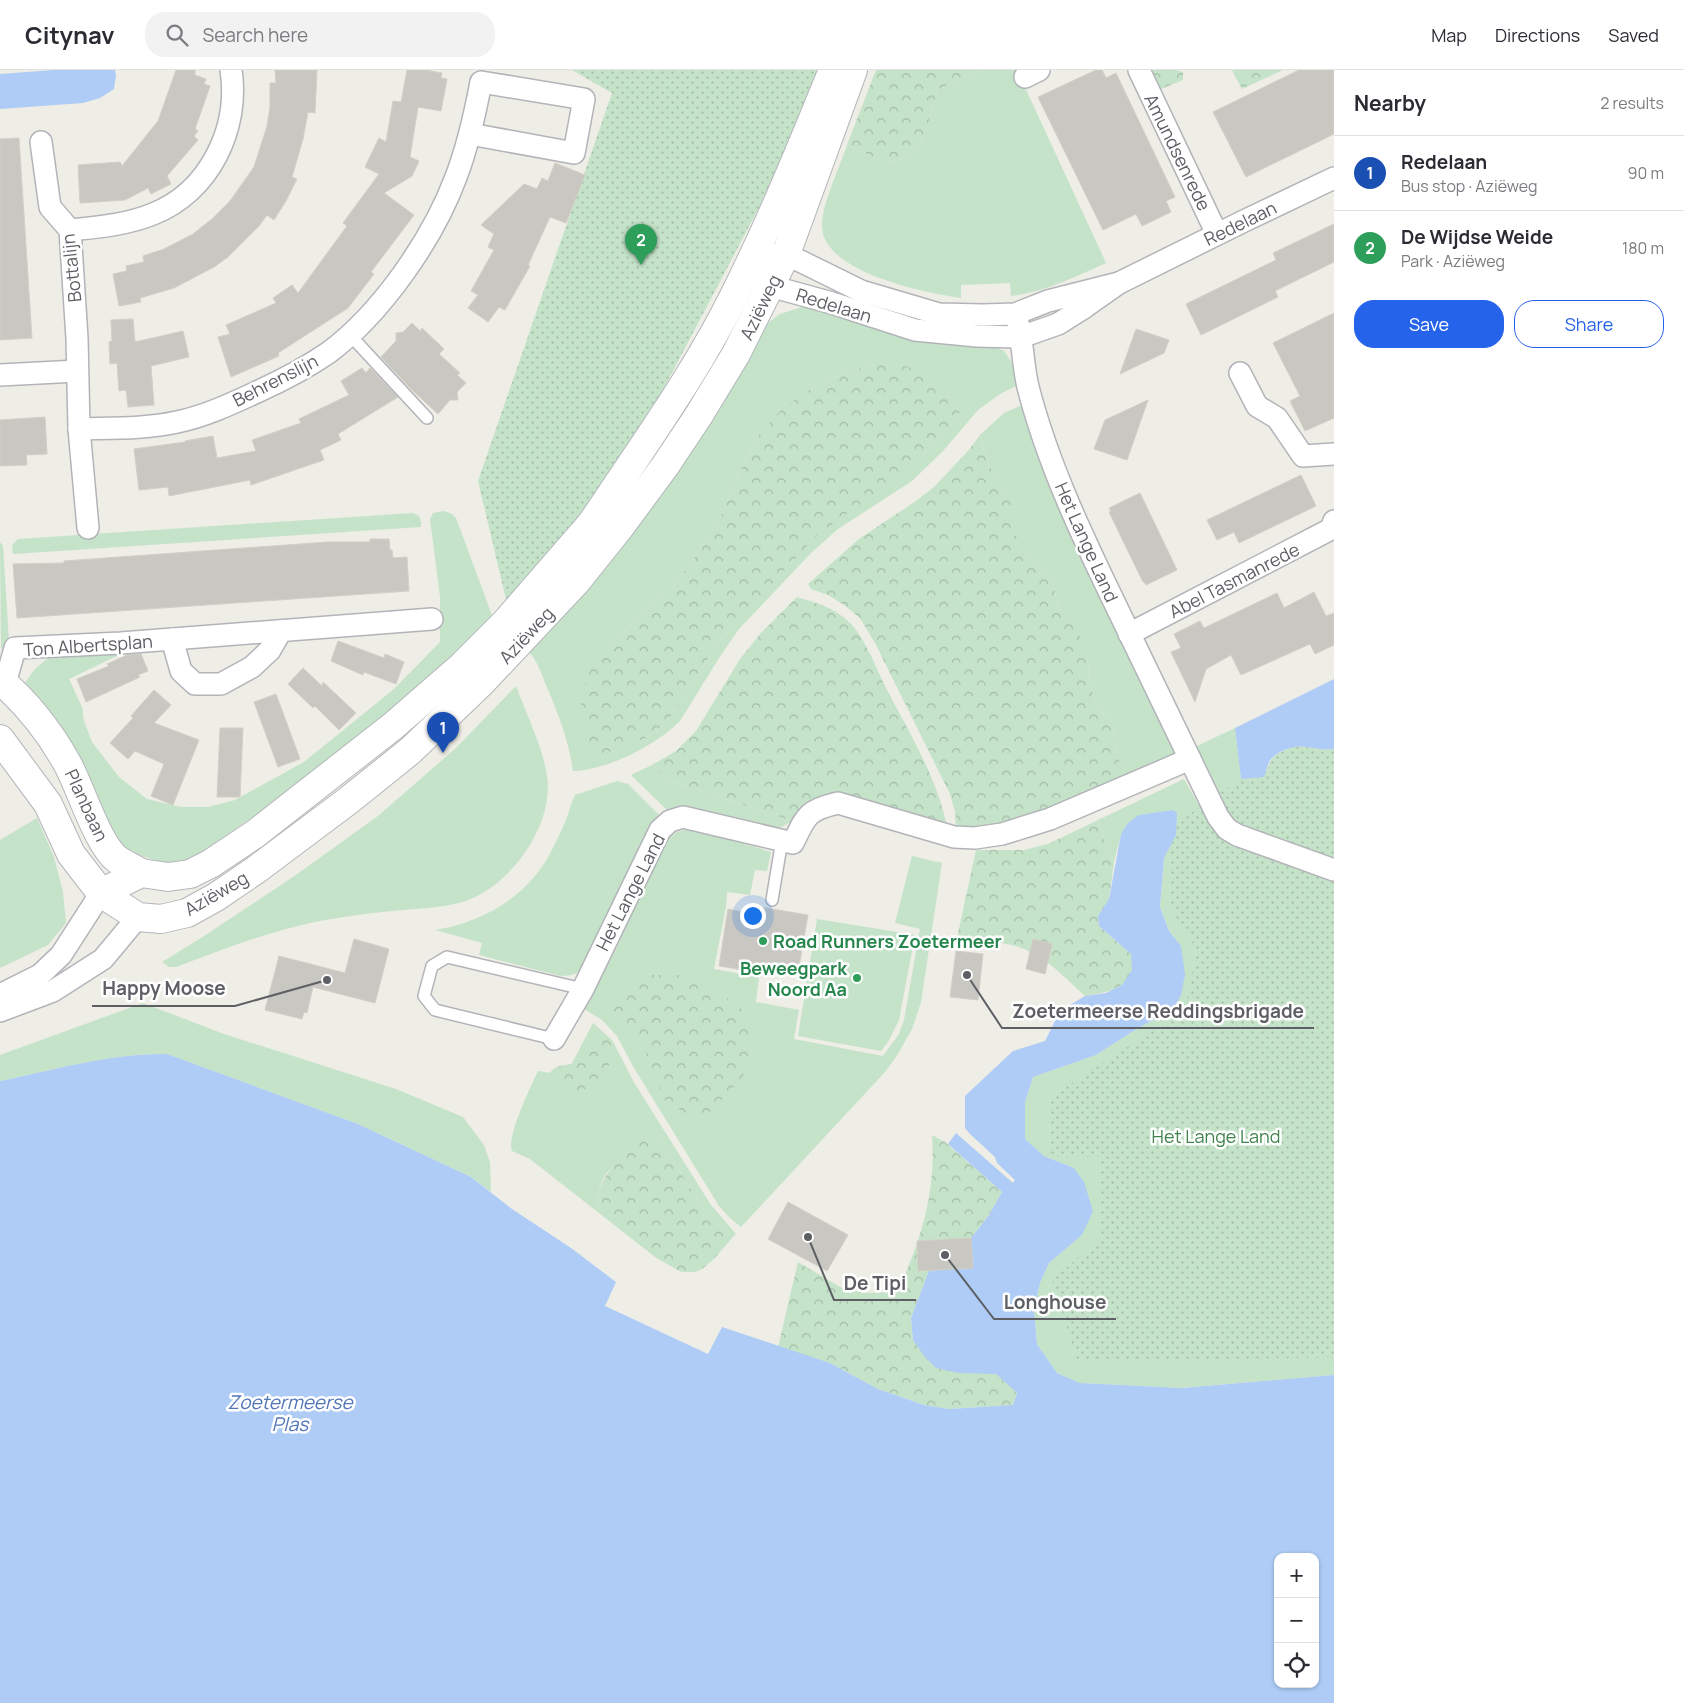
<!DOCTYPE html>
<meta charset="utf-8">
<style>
:root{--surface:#fff;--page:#f2f2f3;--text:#2b2b33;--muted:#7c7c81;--line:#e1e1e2;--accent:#2563eb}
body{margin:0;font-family:Manrope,sans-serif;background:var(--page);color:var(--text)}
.controls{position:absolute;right:15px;bottom:15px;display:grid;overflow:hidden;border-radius:10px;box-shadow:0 1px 4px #0004}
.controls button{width:45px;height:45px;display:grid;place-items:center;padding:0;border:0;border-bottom:1px solid var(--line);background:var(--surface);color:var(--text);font:25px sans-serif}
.you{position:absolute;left:752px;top:845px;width:18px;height:18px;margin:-12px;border:4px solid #fff;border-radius:50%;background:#1a73e8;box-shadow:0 0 0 8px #1a73e833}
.badge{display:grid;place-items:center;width:32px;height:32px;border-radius:50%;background:var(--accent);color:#fff;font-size:16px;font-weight:700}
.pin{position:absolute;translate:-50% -41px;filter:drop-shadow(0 1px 2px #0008)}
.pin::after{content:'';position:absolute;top:26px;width:18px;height:15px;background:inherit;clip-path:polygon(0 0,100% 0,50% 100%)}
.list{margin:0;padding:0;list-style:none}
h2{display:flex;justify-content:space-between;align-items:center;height:65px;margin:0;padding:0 20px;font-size:21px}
h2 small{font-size:16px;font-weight:400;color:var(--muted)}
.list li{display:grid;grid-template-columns:32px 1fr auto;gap:15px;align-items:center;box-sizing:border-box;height:75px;padding:0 20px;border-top:1px solid var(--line)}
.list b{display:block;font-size:19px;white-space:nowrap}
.list p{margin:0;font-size:16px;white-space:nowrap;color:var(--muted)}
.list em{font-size:16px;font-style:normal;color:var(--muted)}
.actions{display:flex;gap:10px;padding:15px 20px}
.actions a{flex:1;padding:11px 0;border:1px solid var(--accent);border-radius:20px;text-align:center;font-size:18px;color:var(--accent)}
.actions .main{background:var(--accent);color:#fff}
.icon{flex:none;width:28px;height:28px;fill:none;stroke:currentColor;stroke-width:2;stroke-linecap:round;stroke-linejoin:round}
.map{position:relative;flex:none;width:1334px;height:1633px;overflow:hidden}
header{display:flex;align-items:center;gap:30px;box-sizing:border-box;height:70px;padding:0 25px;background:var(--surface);border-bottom:1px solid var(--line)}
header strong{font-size:24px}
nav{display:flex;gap:28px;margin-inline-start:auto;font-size:18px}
.search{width:350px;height:45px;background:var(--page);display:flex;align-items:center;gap:12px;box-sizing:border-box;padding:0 18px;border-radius:20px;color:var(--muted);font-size:19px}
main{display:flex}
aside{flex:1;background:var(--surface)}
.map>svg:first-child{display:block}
.grass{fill:#c5e3c9;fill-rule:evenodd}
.forest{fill:url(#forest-crowns)}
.park{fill:url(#park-dots)}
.water{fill:#aeccf6;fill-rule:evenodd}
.building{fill:#c9c7c2;stroke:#d2d0c4}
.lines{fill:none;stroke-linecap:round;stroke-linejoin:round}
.lane-casing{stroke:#b3b4b9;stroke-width:14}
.street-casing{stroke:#b3b4b9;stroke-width:24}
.secondary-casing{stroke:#b4b6bb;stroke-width:30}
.lane{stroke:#fff;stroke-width:11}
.street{stroke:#fff;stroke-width:21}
.secondary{stroke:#fff;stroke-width:28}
.leisure-dot{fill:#2e9e5b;stroke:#fff;stroke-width:2}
.labels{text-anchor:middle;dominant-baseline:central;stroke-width:5;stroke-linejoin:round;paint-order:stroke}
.street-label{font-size:18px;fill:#5d5f64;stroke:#fff}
.leisure-label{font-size:18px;font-weight:bold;fill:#27864d;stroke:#fff;text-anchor:start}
.park-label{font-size:18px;fill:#3f824b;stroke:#fff}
.water-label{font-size:19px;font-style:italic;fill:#5276b7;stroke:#fff}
.leader{fill:none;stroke:#5d5f64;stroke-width:2}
.callout-dot{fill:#5d5f64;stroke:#fff;stroke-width:2}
.callout-label{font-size:19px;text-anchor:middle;font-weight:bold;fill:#5d5f64;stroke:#fff;stroke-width:5;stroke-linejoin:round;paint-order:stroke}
</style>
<header>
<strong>Citynav</strong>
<div class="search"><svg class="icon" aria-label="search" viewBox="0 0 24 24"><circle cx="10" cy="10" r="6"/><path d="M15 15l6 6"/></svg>Search here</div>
<nav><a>Map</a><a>Directions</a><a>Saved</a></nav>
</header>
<main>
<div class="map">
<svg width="1334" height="1633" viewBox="0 0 1334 1633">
<defs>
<pattern id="forest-crowns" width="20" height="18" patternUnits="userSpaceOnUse" patternTransform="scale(1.25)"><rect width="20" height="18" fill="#c5e3c9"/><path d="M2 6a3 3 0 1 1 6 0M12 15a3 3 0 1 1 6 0" fill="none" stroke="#a3bba7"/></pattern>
<pattern id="park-dots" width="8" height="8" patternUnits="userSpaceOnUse" patternTransform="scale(1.25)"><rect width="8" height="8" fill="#c5e3c9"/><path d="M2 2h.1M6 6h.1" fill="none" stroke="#a3bba7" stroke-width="1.8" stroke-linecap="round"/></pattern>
</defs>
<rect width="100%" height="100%" fill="#eeede6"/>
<g class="grass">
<path d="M980 0H1017L1106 193C1075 207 1045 222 1011 226L1010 213 961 215V228C925 223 821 202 822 155 822 134 840 96 847 75 860 80 877 90 891 91 898 91 911 87 916 81 925 71 933 35 938 20Z"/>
<path d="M802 237 821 240 901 266 956 275 996 277 1004 281 1013 294 1018 315 1000 324 978 340 943 381 912 411 838 459 811 483 739 559 719 588 680 651C656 675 608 700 573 701 569 671 558 643 546 615 541 602 537 590 528 581L764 256 780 244ZM874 294 909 297 948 323 960 343 936 372 911 399 818 463 720 570 671 646 661 657 645 668 609 683 607 577 674 516 701 479 721 446 742 397 759 365 805 322 841 304Z"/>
<path d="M1022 335 1178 686 1131 706 1116 686 1113 653 1102 643 1095 631 1089 611 1088 594 1073 553 1058 537 1055 521 1048 505 1017 472 1007 424 988 394 980 365 1004 343Z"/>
<path d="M444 441 452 444 456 448 493 548 411 627 296 717 202 782 185 791 163 793 128 781 103 750 24 614 35 599 53 584 117 578 121 584 69 609 82 637 84 651 92 672 119 707 147 729 181 737H208L235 730 304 692 394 619 440 572V527L430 449 433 443Z"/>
<path d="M413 443C421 446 421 449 421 457L13 484 12 475 18 469Z"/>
<path d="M0 472 3 476 9 572 1 579Z"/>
<path d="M516 616C526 643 543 678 547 706 554 753 515 809 473 828 453 837 425 838 403 840 379 842 355 845 331 849 277 858 227 878 176 897H169L162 892 201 868 293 807 378 746 456 678Z"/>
<path d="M1235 658 1241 709 1334 679 1222 730 1195 677Z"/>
<path d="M652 695 667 710 792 751 778 759 765 760 686 736 667 740 631 705Z"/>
<path d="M1184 709 1206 748 1334 1263V1305L1181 1318 1080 1313 1057 1303 1037 1274 1034 1240 1040 1213 1049 1193 1082 1165 1074 1098 1044 1086 1025 1069V1032L1033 1007 1096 985 1135 960 1173 939 1181 876 1169 861 1160 837 1164 788 1176 765 1121 764 1114 792 1104 769 1098 750Z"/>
<path d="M617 711 628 714 659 745 649 757 615 836 585 897C578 903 572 906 561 906L479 885 482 873 435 860C485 852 530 825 553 778 557 769 562 760 566 750 569 742 571 733 575 725Z"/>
<path d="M37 748 54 787 63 822 66 853 48 875 0 898V770Z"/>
<path d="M692 758 771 782 767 801 755 800 750 825 727 822 726 837 714 899 759 907 756 932 799 940 794 969 883 986 899 964 904 950 920 859 895 853 912 786 942 793 921 932 912 959 896 987 885 1002 741 1157 730 1148 719 1136 634 998 617 966 602 950 584 939 616 879 665 771 677 762Z"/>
<path d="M817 849 915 865 899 950 888 972 881 981 798 966Z"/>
<path d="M143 933 224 964 396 1019 463 1047 484 1075 490 1092 491 1122 471 1107 358 1054 167 984C111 983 55 1000 0 1011V985Z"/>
<path d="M593 953 612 970 635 1014 711 1135 736 1164 732 1168 709 1148 669 1084 659 1065C637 1079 602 1094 599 1123 598 1129 599 1136 599 1143L530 1089 512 1081C506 1067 531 1016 538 1001L566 1005Z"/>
</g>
<g class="forest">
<path d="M876 0H980L938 20C933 35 925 71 916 81 911 87 898 91 891 91 877 90 860 80 847 75Z"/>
<path d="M1152 0H1176L1183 2V10L1161 19Z"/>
<path d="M1232 0H1283L1242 19Z"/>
<path d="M891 293 909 297 926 307 948 323 960 343 936 372 911 399 818 464 720 570 671 646 661 657 645 668 621 679 594 687 586 660 580 628 590 600 607 577 674 516 701 479 721 446 742 397 759 365 780 341 805 322 841 304 874 294Z"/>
<path d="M980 365 988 394 1007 424 1014 441 1017 472 1048 505 1055 521 1058 537 1073 553 1085 576 1088 594 1089 611 1095 631 1102 643 1113 653 1116 686 1131 706C1088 723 1042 745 998 756 985 760 968 760 956 756L955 742 950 724 875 573 860 548 844 535 828 525 811 519 808 514 859 469 916 431 934 417 968 381Z"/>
<path d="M797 527C817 533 836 538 851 554 865 569 875 595 884 614 907 659 935 703 946 752L945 754 849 726 792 751 667 710 652 695 676 681 696 661 740 589 761 563Z"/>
<path d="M1098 750 1104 769 1114 792 1109 829 1098 846 1099 856 1131 884C1132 888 1133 895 1132 900 1127 920 1102 923 1085 926 1063 906 1041 882 1012 875 994 871 975 871 957 868L976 780H1024L1048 774Z"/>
<path d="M652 905H680L720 923 743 940 752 976 743 1007 712 1041 693 1048 664 1030 646 983 632 964 613 942V930L633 912Z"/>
<path d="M599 968H610L616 978C608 997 601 1020 577 1020 573 1021 568 1021 565 1020 559 1017 554 1012 549 1008 551 995 561 996 571 994 577 992 582 989 587 987L594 973Z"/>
<path d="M659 1065 669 1084 709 1148 732 1168 713 1190 702 1199 695 1202H681L655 1187 599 1143C599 1136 598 1129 599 1123 601 1105 630 1074 647 1068 651 1067 655 1066 659 1065Z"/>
<path d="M932 1065 945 1072 1002 1122 989 1145 971 1168V1197L930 1198 911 1248 913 1270 959 1303H996L1017 1323 1013 1335 949 1339 924 1335 878 1319 830 1293 778 1277 798 1192 842 1218 865 1223 890 1222 901 1214C923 1164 936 1119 932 1065Z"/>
</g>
<g class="park">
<path d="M572 0H825L812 37 645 354 509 542 478 411 612 23Z"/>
<path d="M1293 676C1307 676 1320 681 1334 679V1287L1078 1292 1052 1210 1101 1168 1100 1087H1049V1028L1185 940 1197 880 1171 839 1170 757 1241 709H1257L1267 701C1271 684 1278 684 1293 676Z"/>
</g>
<g class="water">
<path d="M54 0H115L116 5 114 19 100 28 83 33 0 39V4Z"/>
<path d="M1334 609V679C1311 682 1306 670 1280 682 1277 684 1273 686 1271 689 1267 694 1267 701 1264 707L1241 709 1235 658Z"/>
<path d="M1173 740 1177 743 1176 765 1164 788 1160 837 1169 861 1181 876 1185 905 1181 925 1173 939 1135 960 1096 985 1033 1007 1025 1032V1069L1044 1086 1074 1098 1084 1112 1093 1141 1082 1165 1049 1193 1040 1213 1034 1240 1037 1274 1057 1303 1080 1313 1182 1318 1334 1305V1633H0V1011C55 1000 111 983 167 984L358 1054 471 1107 512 1139 571 1178 616 1212 605 1236 708 1284 722 1257 830 1293 878 1319 924 1335 949 1339 1013 1335 1017 1323 996 1304 959 1303 936 1298 924 1286 913 1270 911 1248 930 1198 971 1197V1168L989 1145 1002 1122 948 1074 956 1063 1013 1113 1015 1110 997 1093 995 1087 970 1064 965 1058V1026L1013 981 1045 971 1060 941 1085 926 1106 923 1122 915 1132 900 1131 884 1099 856 1098 846 1109 829 1121 764 1128 753 1139 745ZM1278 1487H1315V1614H1278Z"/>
</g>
<g class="building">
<path d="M176 0H195V5L206 9 204 14 210 16 195 59 198 61 194 66 198 70 167 106 171 114 151 124 148 118 125 130 80 133 78 95 120 92 122 96 158 51Z"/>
<path d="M275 0H317L315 43 308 42 303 69 292 107 297 109 286 131 274 150 267 145 259 156 228 187 214 197 174 218 140 228 141 232 119 236 113 204 127 201 126 196 144 192 143 186 164 179 193 164 212 149 230 131 254 97 267 56 270 37V13H276Z"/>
<path d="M407 0H425L442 3 441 8 447 9 441 41 418 37 410 87 419 91 412 106 384 123 414 145 371 202 374 204 348 238 278 283 279 286 231 307 218 267 230 264 226 255 276 233 273 228 292 215 298 223 347 156 343 153 379 104 365 97 379 68 386 72 393 31 401 32Z"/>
<path d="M1096 0H1102L1106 8 1116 3 1175 127 1166 131 1171 142 1142 156 1136 144 1103 160 1038 27Z"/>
<path d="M1299 0H1334V64L1246 107 1213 42Z"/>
<path d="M19 68 32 268 0 270V69Z"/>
<path d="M555 93 585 105 566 153 550 147 528 195 530 196 505 240 499 237 488 252 468 238 478 225 471 221 494 180 488 177 494 164 481 155 524 114 537 119 542 108 548 111Z"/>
<path d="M1334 154V192L1275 221 1278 227 1201 265 1186 234 1276 190 1273 183Z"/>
<path d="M1334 243V348L1305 361 1290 331 1300 326 1273 273Z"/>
<path d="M133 249 135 272 183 261 189 287 151 296 154 335 128 337 126 320 119 321 117 293 110 294 109 272 112 271 111 250Z"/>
<path d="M412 253 420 261 422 258 444 279 439 284 460 303 457 305 466 313 457 322 458 330H450L438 344 411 319 381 287 396 271V263L403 262Z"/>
<path d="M1136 259 1169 270 1164 283 1120 304Z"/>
<path d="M362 298 366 303 370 298 398 327 338 364 341 370 320 380 324 390 251 415 250 410 169 426 168 417 139 420 134 379 185 372V371L213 366 217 388 256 381 252 370 301 353 299 349 349 325 341 311Z"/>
<path d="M1148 330 1127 390 1094 379 1105 350Z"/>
<path d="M45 347 47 384 26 385 27 395 0 396V350Z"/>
<path d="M1301 405 1316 436 1239 473 1234 462 1217 470 1207 450Z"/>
<path d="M1140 423 1177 500 1146 515 1144 512H1143L1109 442H1111L1109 438Z"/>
<path d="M370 469H389L390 480H392L393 488 407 487 409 521 17 548 13 494 64 493V491L230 479 328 472H370Z"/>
<path d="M1314 522 1326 546 1334 543V575L1315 584 1310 574 1241 605 1231 585 1206 599 1195 632 1171 582 1181 578 1174 564 1200 551 1204 558 1277 523 1284 538Z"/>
<path d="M338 571 384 588 385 584 404 592 396 614 364 602 363 605 331 591Z"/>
<path d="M141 584 148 601 138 605 140 607 86 632 77 609 109 596 107 594 127 585Z"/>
<path d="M303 598 322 616 323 612 356 643 339 660 315 636 313 638 288 614Z"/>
<path d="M154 620 171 635 154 653 199 670 173 735 151 726 164 694 135 681 128 689 110 673 133 648 131 646Z"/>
<path d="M276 624 300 689 278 697 254 632Z"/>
<path d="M220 658H243L240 727H217Z"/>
<path d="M754 836 808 845 798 903 763 896 761 903 719 896 728 839 753 844Z"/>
<path d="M354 869 389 879 375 933 313 917 307 943 304 942 302 949 265 940 279 886 345 903Z"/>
<path d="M1033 869 1052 874 1045 904 1026 899Z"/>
<path d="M956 881 983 884 978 930 950 927Z"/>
<path d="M788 1132 848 1165 827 1201 768 1169Z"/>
<path d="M971 1168 973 1198 918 1201 917 1171Z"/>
</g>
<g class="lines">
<defs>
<g id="lane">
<path d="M350 265 427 348"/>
<path d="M772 830 782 770"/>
<path d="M554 969 435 940 424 926 432 896 447 887 583 919"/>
</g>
<g id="street">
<path d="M1139 0 1217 164"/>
<path d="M1025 7 1039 0"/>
<path d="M41 72 50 137 70 160 77 268 79 359 88 458"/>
<path d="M70 160C98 157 126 155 153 144 209 122 240 59 231 0"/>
<path d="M771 185 786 184 861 221 939 244 983 245 1015 244 1048 231 1119 213"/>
<path d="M763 204 770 216 832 233 915 260 977 266 1021 267 1058 254 1085 237 1119 213 1244 151 1334 108"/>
<path d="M1018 253C1023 274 1023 296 1028 317 1048 395 1084 470 1119 542 1152 610 1185 679 1218 747L1227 759 1237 765 1334 800"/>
<path d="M1240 303 1257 336 1277 348 1303 386 1334 384"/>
<path d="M0 305 77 301"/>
<path d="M79 359C111 358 146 359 177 352 206 346 233 333 259 321 283 310 306 298 328 283 381 244 433 169 456 107 468 76 475 44 481 12L584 29 574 83 470 64"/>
<path d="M1129 564 1331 459 1334 451"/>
<path d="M172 569 181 601 195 614H221L252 597 270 580 281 561"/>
<path d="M0 618 5 614 15 578 121 573 432 549"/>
<path d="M0 925 40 905 61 885 101 823"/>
<path d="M0 941 53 921 103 889 138 847"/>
<path d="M554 969 583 919 660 760 670 751 683 747 793 773C806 746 807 740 838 733L954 767 975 768 1002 764 1050 749 1190 689"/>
</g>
<g id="secondary">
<path d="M0 610C27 633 49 661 67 693 80 716 98 776 118 790 125 795 134 798 141 803"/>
<path d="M0 669 48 734 71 784 101 823 138 847 161 849 187 843 216 827 257 799 349 730 410 681 481 613 576 512 620 457 665 396 699 345 736 284 786 184 853 0"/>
<path d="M101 823 141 803 168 807 190 804 210 794 255 764 393 656 462 596 505 553 591 454 604 435C649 367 698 299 734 226 771 152 802 76 833 0"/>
</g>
</defs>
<use href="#lane" class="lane-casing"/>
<use href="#street" class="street-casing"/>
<use href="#secondary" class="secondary-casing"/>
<use href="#lane" class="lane"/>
<use href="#street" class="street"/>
<use href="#secondary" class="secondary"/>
</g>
<g class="leisure-dot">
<circle cx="763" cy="871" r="5"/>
<circle cx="857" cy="908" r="5"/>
</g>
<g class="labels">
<g class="street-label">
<text transform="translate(1178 82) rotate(64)">Amundsenrede</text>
<text transform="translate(1240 153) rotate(-26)">Redelaan</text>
<text transform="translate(71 198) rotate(-96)">Bottalijn</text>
<text transform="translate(834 235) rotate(17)">Redelaan</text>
<text transform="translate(760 237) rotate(-64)">Aziëweg</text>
<text transform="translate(275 310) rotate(-27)">Behrenslijn</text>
<text transform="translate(1087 472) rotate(66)">Het Lange Land</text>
<text transform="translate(1234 510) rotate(-27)">Abel Tasmanrede</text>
<text transform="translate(526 565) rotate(-47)">Aziëweg</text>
<text transform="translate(88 575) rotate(-4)">Ton Albertsplan</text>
<text transform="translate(87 735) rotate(65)">Planbaan</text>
<text transform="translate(630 822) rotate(-63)">Het Lange Land</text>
<text transform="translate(216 823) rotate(-30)">Aziëweg</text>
</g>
<g class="leisure-label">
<text x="773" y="871">Road Runners Zoetermeer</text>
<text x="847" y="898" text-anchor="end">Beweegpark<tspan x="847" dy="21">Noord Aa</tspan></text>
</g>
<g class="park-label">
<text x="1216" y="1066">Het Lange Land</text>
</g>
<g class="water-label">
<text x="290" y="1332">Zoetermeerse<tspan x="290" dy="22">Plas</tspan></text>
</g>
</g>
<path class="leader" d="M327 910L235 936H92M967 905L1002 958H1314M808 1167L834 1230H916M945 1185L994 1249H1116"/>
<g class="callout-dot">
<circle cx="327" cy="910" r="5"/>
<circle cx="967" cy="905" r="5"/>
<circle cx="808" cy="1167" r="5"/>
<circle cx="945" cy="1185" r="5"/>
</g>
<g class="callout-label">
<text x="164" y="925">Happy Moose</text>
<text x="1158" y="948">Zoetermeerse Reddingsbrigade</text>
<text x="875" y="1220">De Tipi</text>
<text x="1055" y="1239">Longhouse</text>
</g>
</svg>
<div class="controls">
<button>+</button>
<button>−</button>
<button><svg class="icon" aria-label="locate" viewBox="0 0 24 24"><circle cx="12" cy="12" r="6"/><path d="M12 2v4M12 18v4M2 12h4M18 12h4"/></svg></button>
</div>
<div class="you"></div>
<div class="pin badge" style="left:443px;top:683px;background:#1a4fb4">1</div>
<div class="pin badge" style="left:641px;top:195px;background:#2e9e5b">2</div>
</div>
<aside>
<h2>Nearby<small>2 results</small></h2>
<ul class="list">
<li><span class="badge" style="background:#1a4fb4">1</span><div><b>Redelaan</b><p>Bus stop · Aziëweg</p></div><em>90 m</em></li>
<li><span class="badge" style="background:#2e9e5b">2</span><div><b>De Wijdse Weide</b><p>Park · Aziëweg</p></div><em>180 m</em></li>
</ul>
<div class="actions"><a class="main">Save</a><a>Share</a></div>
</aside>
</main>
